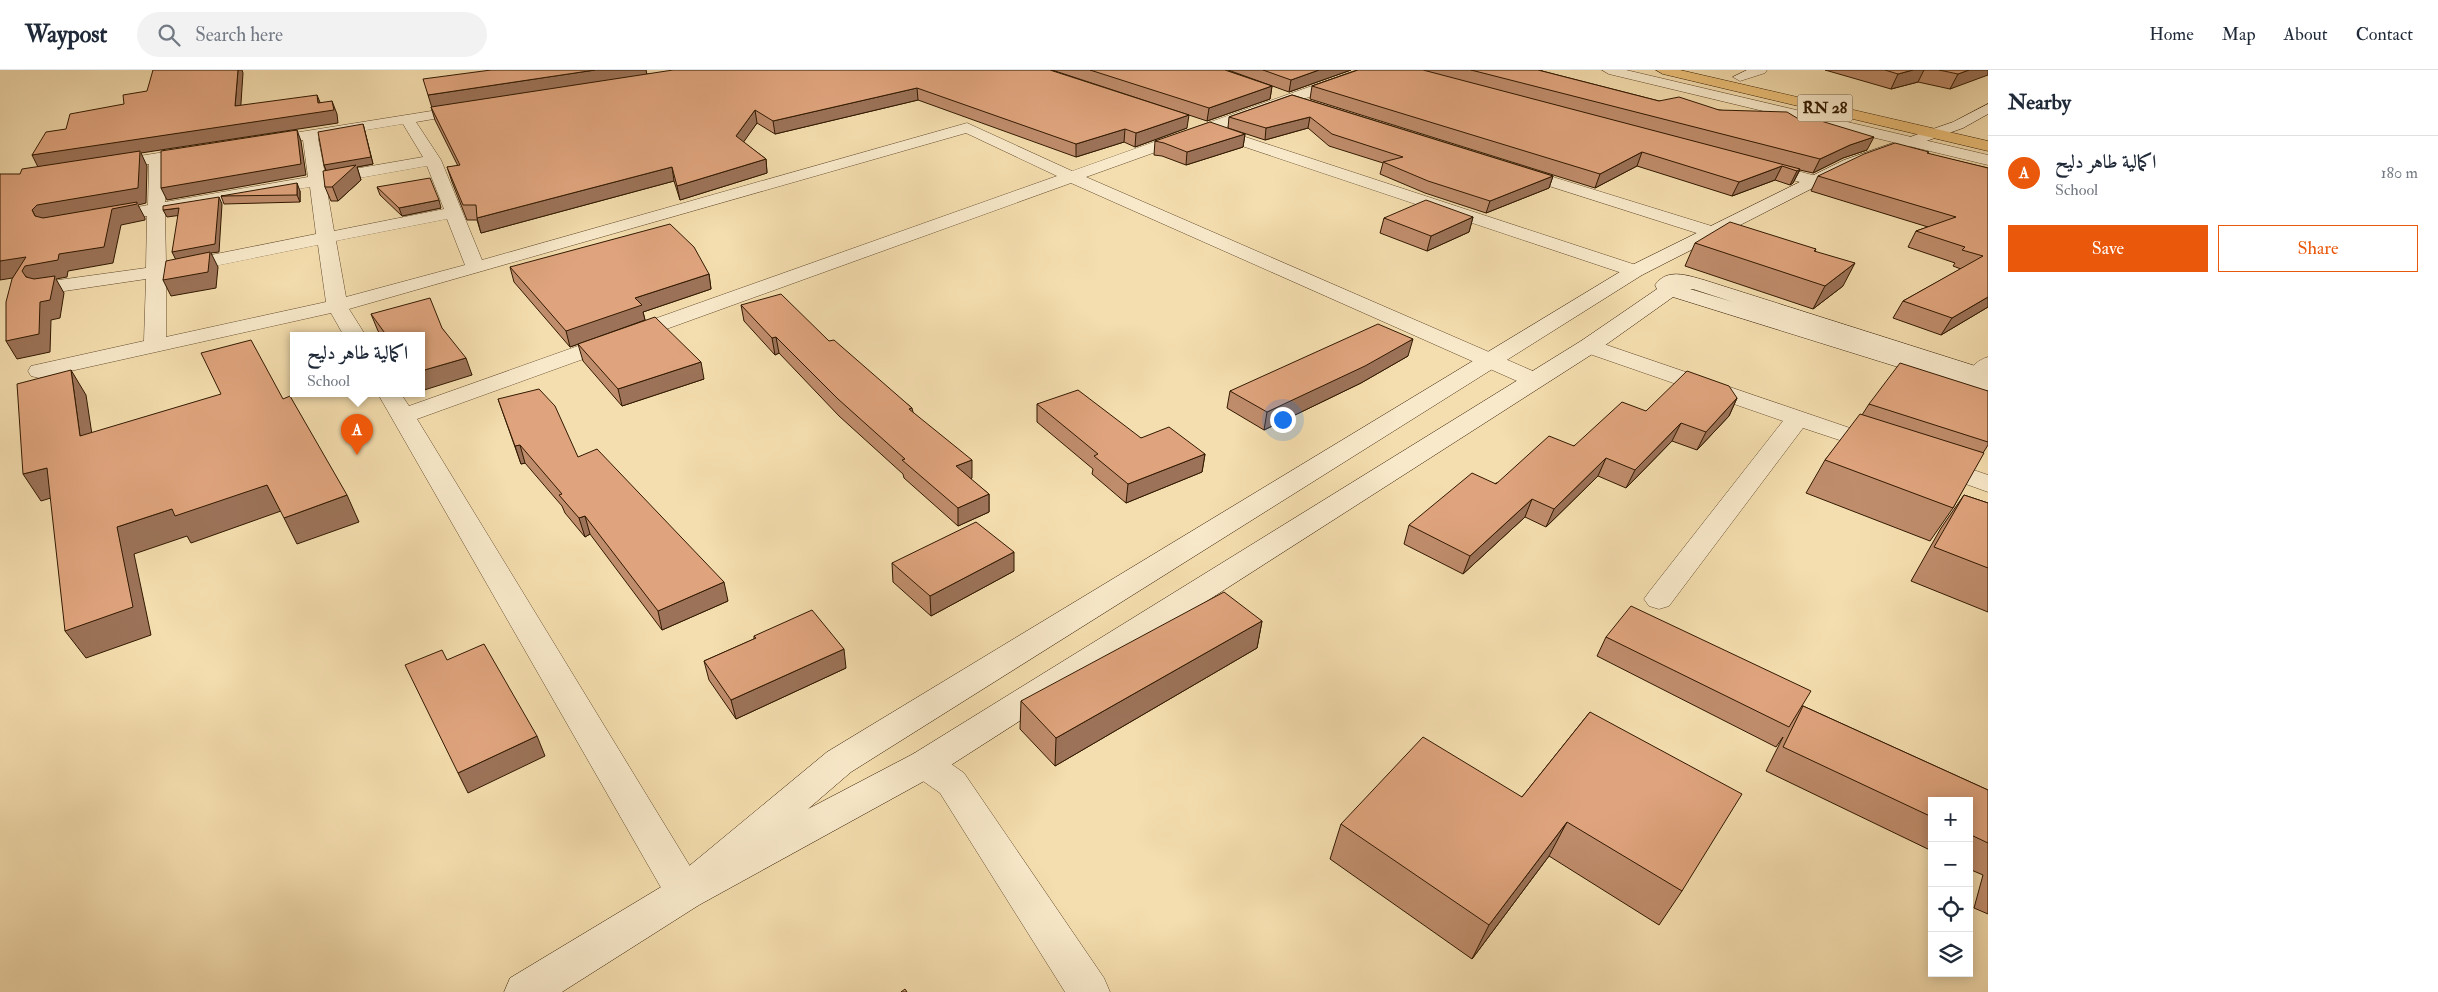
<!DOCTYPE html>
<meta charset="utf-8">
<style>
:root{--surface:#fff;--page:#f2f2f3;--text:#1f2937;--muted:#747a83;--line:#e0e1e3;--accent:#ea580c}
body{margin:0;font-family:"IM FELL Double Pica",Amiri,serif;background:var(--page);color:var(--text)}
.controls{position:absolute;right:15px;bottom:15px;display:grid;overflow:hidden;border-radius:0px;box-shadow:0 2px 12px #0003}
.controls button{width:45px;height:45px;display:grid;place-items:center;padding:0;border:0;border-bottom:1px solid var(--line);background:var(--surface);color:var(--text);font:25px sans-serif}
.you{position:absolute;left:1282px;top:349px;width:18px;height:18px;margin:-12px;border:4px solid #fff;border-radius:50%;background:#1a73e8;box-shadow:0 0 0 8px #1a73e833}
.badge{display:grid;place-items:center;width:32px;height:32px;border-radius:50%;background:var(--accent);color:#fff;font-size:16px;font-weight:700}
.pin{position:absolute;translate:-50% -41px;filter:drop-shadow(0 1px 2px #0008)}
.pin::after{content:'';position:absolute;top:26px;width:18px;height:15px;background:inherit;clip-path:polygon(0 0,100% 0,50% 100%)}
.popup{position:absolute;left:290px;top:262px;width:135px;height:65px;box-sizing:border-box;display:grid;place-content:center;border-radius:0px;background:var(--surface);filter:drop-shadow(0 1px 4px #0005);font-size:16px;white-space:nowrap;color:var(--muted)}
.popup b{font-size:19px;color:var(--text)}
.popup::after{content:'';position:absolute;left:50%;top:100%;margin-left:-10px;border:10px solid transparent;border-top-color:var(--surface)}
.list{margin:0;padding:0;list-style:none}
h2{display:flex;justify-content:space-between;align-items:center;height:65px;margin:0;padding:0 20px;font-size:21px}
h2 small{font-size:16px;font-weight:400;color:var(--muted)}
.list li{display:grid;grid-template-columns:32px 1fr auto;gap:15px;align-items:center;box-sizing:border-box;height:75px;padding:0 20px;border-top:1px solid var(--line)}
.list b{display:block;font-size:19px;white-space:nowrap}
.list p{margin:0;font-size:16px;white-space:nowrap;color:var(--muted)}
.list em{font-size:16px;font-style:normal;color:var(--muted)}
.actions{display:flex;gap:10px;padding:15px 20px}
.actions a{flex:1;padding:11px 0;border:1px solid var(--accent);border-radius:0px;text-align:center;font-size:18px;color:var(--accent)}
.actions .main{background:var(--accent);color:#fff}
.icon{flex:none;width:28px;height:28px;fill:none;stroke:currentColor;stroke-width:2;stroke-linecap:round;stroke-linejoin:round}
.map{position:relative;flex:none;width:1988px;height:922px;overflow:hidden}
header{display:flex;align-items:center;gap:30px;box-sizing:border-box;height:70px;padding:0 25px;background:var(--surface);border-bottom:1px solid var(--line)}
header strong{font-size:24px}
nav{display:flex;gap:28px;margin-inline-start:auto;font-size:18px}
.search{width:350px;height:45px;background:var(--page);display:flex;align-items:center;gap:12px;box-sizing:border-box;padding:0 18px;border-radius:28px;color:var(--muted);font-size:19px}
main{display:flex}
aside{flex:1;background:var(--surface)}
.map>svg:first-child{display:block}
.lines{fill:none;stroke-linecap:round;stroke-linejoin:round}
.street-casing{stroke:#624a2c;stroke-width:1}
.secondary-casing{stroke:#311901;stroke-width:1}
.primary-casing{stroke:#311901;stroke-width:1}
.street{fill:#f8e9ca;fill-rule:evenodd}
.secondary{fill:#f8e9ca;fill-rule:evenodd}
.primary{fill:#eabe77;fill-rule:evenodd}
.wall{fill:#c08d6c;stroke:#311901}
.shaded-wall{fill:#9c7358;stroke:#311901}
.building{fill:#dfa47d;stroke:#311901}
.labels{text-anchor:middle;dominant-baseline:central;stroke-width:5;stroke-linejoin:round;paint-order:stroke}
.shield{fill:#f8e9ca;stroke:#6d573d;stroke-width:1}
.shield-label{font-size:16px;font-weight:bold;fill:#311901}
</style>
<header>
<strong>Waypost</strong>
<div class="search"><svg class="icon" aria-label="search" viewBox="0 0 24 24"><circle cx="10" cy="10" r="6"/><path d="M15 15l6 6"/></svg>Search here</div>
<nav><a>Home</a><a>Map</a><a>About</a><a>Contact</a></nav>
</header>
<main>
<div class="map">
<svg width="1988" height="922" viewBox="0 0 1988 922">
<rect width="100%" height="100%" fill="#f4ddae"/>
<filter id="stains"><feTurbulence type="fractalNoise" baseFrequency=".004" numOctaves="4"/><feColorMatrix values="0 0 0 0 .2 0 0 0 0 .09 0 0 0 0 .02 0 0 0 .5 -.17"/></filter>
<radialGradient id="worn" r=".72"><stop offset=".6" stop-color="#630" stop-opacity="0"/><stop offset="1" stop-color="#630" stop-opacity=".3"/></radialGradient>
<g class="lines">
<defs>
<g id="street">
<path d="M1357 0H1377L1375 3 1221 59 1642 197 1645 201 1642 205H1628L1206 64 1086 107 1542 305 1545 310 1542 315 1534 317 1526 315 1071 113 417 349 699 811 704 823 699 835 685 840 671 835 378 324H401L409 336 1057 106 966 63 349 239 366 266H344L331 243 39 308 31 306 28 301 31 296 144 271 146 209 44 224 37 222 34 218 37 214 44 212 146 198 147 146 106 153 100 152 97 148 100 144 148 135 149 94 107 101 101 99 99 96 101 93 107 91 197 77 203 79 205 82 203 85 165 92V132L308 107 303 70 262 77 254 72 256 69 469 35 474 36 476 39 474 42 416 52 441 90 482 190 967 53 1072 101ZM403 54 423 87 325 104 318 68ZM427 96 444 139 334 161 326 114ZM310 117 316 164 166 194 165 143ZM447 149 465 195 346 227 336 171ZM318 175 326 232 166 267V206Z"/>
<path d="M1602 0H1626L1988 85V95L1609 4Z"/>
<path d="M1747 0H1767L1765 3 1740 11 1733 7Z"/>
<path d="M1760 91 1820 107 1822 111 1820 115 1814 116 1754 99 1752 96Z"/>
<path d="M1514 95 1718 158 1721 162 1718 166H1706L1508 103 1506 100 1508 97Z"/>
<path d="M1589 269 1888 371 1891 376 1888 381 1879 383 1803 358 1669 536 1659 539 1649 536 1644 529 1649 522 1783 351 1581 281 1578 276 1581 271Z"/>
<path d="M1988 287V307L1978 311 1970 309 1967 304C1972 296 1978 290 1988 287Z"/>
<path d="M1936 387 1988 405V422L1927 400 1923 395 1927 390Z"/>
<path d="M925 680 937 684 964 703 1104 908 1110 922H1065L940 723 913 704 908 694 913 684Z"/>
</g>
<path id="secondary" d="M1988 34V44L1963 58 1856 96 1642 205 851 702 808 739 913 684 1581 271 1657 219 1655 215C1667 198 1686 205 1704 210L1988 300V325L1673 227 1597 281 937 704 699 835 562 922H504L510 908 671 811 827 682 1628 197 1844 90 1953 52ZM1690 219H1693L1733 232Z"/>
<path id="primary" d="M1656 0H1680L1988 71V81L1663 4Z"/>
</defs>
<use href="#street" class="street-casing"/>
<use href="#secondary" class="secondary-casing"/>
<use href="#primary" class="primary-casing"/>
<use href="#street" class="street"/>
<use href="#secondary" class="secondary"/>
<use href="#primary" class="primary"/>
</g>
<g class="wall">
<path d="M491 0H646V4L1050 0 1187 58 1135 77 1124 72 1076 87 918 30 775 64 757 53 743 72 766 89 767 103 680 130 674 111 481 163 477 150H467L452 112 447 97 458 96 435 50 431 37Z"/>
<path d="M1052 0H1225L1272 16 1270 29 1207 51Z"/>
<path d="M1228 0H1351L1289 22Z"/>
<path d="M1358 0H1542V1L1659 31 1719 40 1802 51 1867 80 1843 88 1813 103 1800 100 1793 113 1790 115 1775 110 1732 126 1637 96 1595 118 1310 29 1312 16Z"/>
<path d="M1825 0H1988L1950 19 1918 12 1891 19Z"/>
<path d="M1292 25 1553 106 1549 118 1486 143 1425 123 1380 104 1383 93 1329 76 1308 58 1265 70 1228 58 1229 47Z"/>
<path d="M363 54 373 94 357 97 361 110 338 131H331L325 117 326 101 324 95Z"/>
<path d="M1245 64 1243 77 1186 95 1162 86 1154 85 1155 71Z"/>
<path d="M1928 84 1988 98V237L1941 265 1893 248 1903 231 1961 199 1953 196 1955 193 1908 177 1916 161 1928 157 1811 121 1818 106Z"/>
<path d="M377 117 441 138 402 146 380 125Z"/>
<path d="M300 121V132L224 134 221 126Z"/>
<path d="M1473 147 1469 162 1427 181 1380 163 1384 148Z"/>
<path d="M1695 173 1816 179 1815 181 1843 216 1813 239 1685 196Z"/>
<path d="M510 197 709 204 711 219 643 242 645 250 570 277 514 212Z"/>
<path d="M741 235 829 271 912 338 913 342 972 408 970 409 989 424V442L958 456 904 408 903 404 839 346 779 283 775 285 744 251Z"/>
<path d="M371 244 442 258 472 305 421 266H382L378 261Z"/>
<path d="M578 274 704 309 622 336 583 291Z"/>
<path d="M1408 286 1361 313 1264 360 1227 338 1230 321Z"/>
<path d="M1988 321V375L1983 383 1953 438 1930 471 1806 423 1825 390 1862 345 1869 334Z"/>
<path d="M1737 328 1729 346 1697 380 1672 371 1626 418 1598 406 1546 457 1525 447 1463 504 1404 474 1409 455 1646 341Z"/>
<path d="M498 329 578 387 728 531 662 560 590 464 585 467 565 443 562 436 525 393 521 394Z"/>
<path d="M1037 334 1141 368 1205 384 1202 402 1126 433 1092 404 1093 399 1037 352Z"/>
<path d="M1964 425 1988 433V542L1911 511 1941 458Z"/>
<path d="M892 493 1014 501 931 546 893 512Z"/>
<path d="M1262 551 1257 578 1055 696 1020 659 1021 631Z"/>
<path d="M754 566 846 598 736 649 709 610 704 591 754 569Z"/>
<path d="M1606 567 1803 636 1988 720V844L1974 838 1983 805 1969 799V731H1932V781L1766 701 1783 667 1776 677 1597 586Z"/>
<path d="M1590 642 1682 821 1659 855 1549 786 1472 889 1330 789 1341 754 1522 727Z"/>
</g>
<g class="shaded-wall">
<path d="M238 0H242L243 3 240 48 235 36Z"/>
<path d="M595 0H646L647 5 432 38 428 25Z"/>
<path d="M1319 0H1351L1289 22 1291 10Z"/>
<path d="M1913 0H1924L1918 12 1891 19 1898 4Z"/>
<path d="M1969 0H1988V5L1950 19 1958 4Z"/>
<path d="M1272 16 1270 29 1207 51 1209 38Z"/>
<path d="M917 18 918 30 775 64 773 51Z"/>
<path d="M317 25 322 37 332 31 337 44 338 53 141 83 147 96 146 133 138 135 145 148V150L121 155 113 193 68 201 67 207 56 209 64 223 60 248 51 250 50 282 17 289 6 271 36 213 25 206 0 210V191L44 162 32 140 39 99 32 85 318 33Z"/>
<path d="M755 40 757 53 738 80 736 66Z"/>
<path d="M1189 45 1187 58 1135 77 1136 63Z"/>
<path d="M1310 47 1308 58 1265 70 1266 58Z"/>
<path d="M363 54 373 94 357 97 361 110 338 131 324 95Z"/>
<path d="M1125 59 1124 72 1076 87V74Z"/>
<path d="M297 60 301 71 306 105 167 130 161 118Z"/>
<path d="M1245 64 1243 77 1186 95 1187 82Z"/>
<path d="M1874 67 1867 80 1843 88 1813 103 1820 89 1850 75Z"/>
<path d="M1642 82 1637 96 1595 118 1600 104Z"/>
<path d="M766 89 767 103 680 130 677 116Z"/>
<path d="M1782 96 1775 110 1732 126 1739 112Z"/>
<path d="M672 97 674 111 481 163 477 148Z"/>
<path d="M1800 99 1793 113 1790 115 1797 101Z"/>
<path d="M1553 106 1549 118 1486 143 1490 131Z"/>
<path d="M297 113 300 121V132L297 125Z"/>
<path d="M219 127 222 134 219 182 211 183 218 197 216 218 171 226 163 210 176 190 172 182Z"/>
<path d="M439 130 441 138 402 146 399 138Z"/>
<path d="M179 138 182 145 167 147 163 140Z"/>
<path d="M1473 147 1469 162 1427 181 1431 166Z"/>
<path d="M1855 193 1843 216 1813 239 1825 216Z"/>
<path d="M709 204 711 219 643 242 645 250 570 277 566 261 635 228Z"/>
<path d="M1988 227V237L1941 265 1952 248Z"/>
<path d="M776 267 779 283 775 285 772 268Z"/>
<path d="M1413 269 1408 286 1361 313 1264 360 1267 342Z"/>
<path d="M466 288 472 305 421 321V301Z"/>
<path d="M701 292 704 309 622 336 618 319Z"/>
<path d="M71 300 86 325 96 391 80 366Z"/>
<path d="M1737 328 1729 346 1697 380 1706 362Z"/>
<path d="M1681 353 1672 371 1626 418 1635 400Z"/>
<path d="M520 375 525 393 521 394 515 376Z"/>
<path d="M1205 384 1202 402 1126 433 1128 414Z"/>
<path d="M1606 388 1598 406 1546 457 1554 439Z"/>
<path d="M972 390V408L956 415V396Z"/>
<path d="M47 398 64 424 41 431 23 404Z"/>
<path d="M267 415 281 441 191 473 187 466 134 484 151 565 86 588 65 561 117 457 172 439Z"/>
<path d="M989 424V442L958 456V438Z"/>
<path d="M347 425 359 452 297 474 284 448Z"/>
<path d="M1532 429 1525 447 1463 504 1470 486Z"/>
<path d="M585 446 590 464 585 467 579 448Z"/>
<path d="M1014 482V501L931 546 930 526Z"/>
<path d="M724 512 728 531 662 560 658 541Z"/>
<path d="M1262 551 1257 578 1055 696 1056 668Z"/>
<path d="M844 579 846 598 736 649 731 630Z"/>
<path d="M537 666 545 686 468 723 458 703Z"/>
<path d="M1567 752 1549 786 1472 889 1489 855Z"/>
</g>
<g class="building">
<path d="M153 0H238L235 36 317 25 318 33 332 31 334 40 32 85 46 62 66 59 70 44 124 34 123 25 147 21Z"/>
<path d="M491 0H595L428 25 423 9Z"/>
<path d="M673 0H1050L1189 45 1136 63 1125 59 1076 74 917 18 773 51 755 40 736 66 766 89 677 116 672 97 477 148 476 135H463L447 97 460 95 431 37Z"/>
<path d="M1090 0H1225L1272 16 1209 38Z"/>
<path d="M1263 0H1319L1291 10Z"/>
<path d="M1358 0H1423L1800 99 1797 101 1782 96 1739 112 1642 82 1600 104 1312 16Z"/>
<path d="M1471 0H1538L1659 31 1679 27 1719 40 1787 42 1802 51 1811 48 1874 67 1850 75 1820 89Z"/>
<path d="M1885 0H1913L1898 4Z"/>
<path d="M1939 0H1969L1958 4Z"/>
<path d="M1292 25 1553 106 1490 131 1428 111 1383 92 1403 87 1332 64 1310 47 1266 58 1229 47Z"/>
<path d="M1210 52 1245 64 1187 82 1164 73 1155 71Z"/>
<path d="M363 54 371 87 324 95 318 62Z"/>
<path d="M297 60 301 94 161 118V81Z"/>
<path d="M1895 73 1929 82 1927 83 1988 98V227L1952 248 1903 231 1983 186 1962 180 1965 177 1916 161 1956 147 1818 106 1864 84Z"/>
<path d="M140 81 138 118 37 135 32 140 35 146 43 148 137 132V134L112 139 104 177 59 184 58 190 25 196 22 201 26 207 34 209 55 206 50 230 40 232 39 264 6 271V232L12 209 26 187 0 191V104H20L22 99Z"/>
<path d="M356 95 332 117H325L323 101Z"/>
<path d="M430 108 439 130 399 138 377 117Z"/>
<path d="M297 113V125L221 126Z"/>
<path d="M219 127 215 174 172 182 179 138 163 140V136Z"/>
<path d="M1426 130 1473 147 1431 166 1384 148Z"/>
<path d="M1730 152 1816 179 1814 181 1855 193 1825 216 1695 173Z"/>
<path d="M670 154 694 177 709 204 635 228 642 235 566 261 510 197Z"/>
<path d="M210 182 208 202 163 210 166 191Z"/>
<path d="M781 224 829 271 834 270 912 338 909 339 972 390 956 396 989 424 958 438 902 390 905 389 838 329 776 267 772 268 741 235Z"/>
<path d="M430 228 442 258 466 288 421 301V266H387L371 244Z"/>
<path d="M655 247 701 292 618 319 578 274Z"/>
<path d="M1378 254 1413 269 1365 296 1267 342 1230 321Z"/>
<path d="M251 270 283 329 290 326 347 425 284 448 267 415 175 446 172 439 117 457 133 537 65 561 47 398 23 404 17 314 71 300 80 366 221 324 201 283Z"/>
<path d="M1900 293 1988 321V372L1869 334Z"/>
<path d="M1687 301 1729 316 1737 328 1706 362 1681 353 1635 400 1606 388 1554 439 1532 429 1470 486 1409 455 1472 403 1496 414 1549 366 1574 376 1622 332 1646 341Z"/>
<path d="M539 319 555 336 578 387 597 379 724 512 658 541 585 446 579 448 559 425 562 424 520 375 515 376 498 329Z"/>
<path d="M1078 320 1141 368 1169 357 1205 384 1128 414 1094 386 1098 384 1037 334Z"/>
<path d="M1860 344 1984 383 1953 438 1825 390Z"/>
<path d="M1964 425 1988 433V498L1934 477Z"/>
<path d="M976 452 1014 482 930 526 892 493Z"/>
<path d="M1224 522 1262 551 1056 668 1021 631Z"/>
<path d="M1631 536 1811 621 1789 657 1606 567Z"/>
<path d="M812 540 844 579 731 630 704 591 756 568 754 566Z"/>
<path d="M484 574 537 666 458 703 405 595 442 580 447 590Z"/>
<path d="M1803 636 1988 720V773L1969 764V731H1932V747L1783 677Z"/>
<path d="M1590 642 1742 724 1682 821 1567 752 1489 855 1341 754 1423 667 1522 727Z"/>
<path d="M905 919 907 922H901Z"/>
</g>
<g class="labels">
<rect class="shield" x="1797.5" y="24.5" width="55" height="27" rx="4"/>
<g class="shield-label">
<text x="1825" y="38">RN 28</text>
</g>
</g>
<rect width="100%" height="100%" filter="url(#stains)"/>
<rect width="100%" height="100%" fill="url(#worn)"/>
</svg>
<div class="controls">
<button>+</button>
<button>−</button>
<button><svg class="icon" aria-label="locate" viewBox="0 0 24 24"><circle cx="12" cy="12" r="6"/><path d="M12 2v4M12 18v4M2 12h4M18 12h4"/></svg></button>
<button><svg class="icon" aria-label="layers" viewBox="0 0 24 24"><path d="M12 4l9 5-9 5-9-5zM3 14l9 5 9-5"/></svg></button>
</div>
<div class="you"></div>
<div class="pin badge" style="left:357px;top:385px">A</div>
<div class="popup"><b>اكمالية طاهر دليح</b>School</div>
</div>
<aside>
<h2>Nearby<small></small></h2>
<ul class="list">
<li><span class="badge">A</span><div><b>اكمالية طاهر دليح</b><p>School</p></div><em>180 m</em></li>
</ul>
<div class="actions"><a class="main">Save</a><a>Share</a></div>
</aside>
</main>
